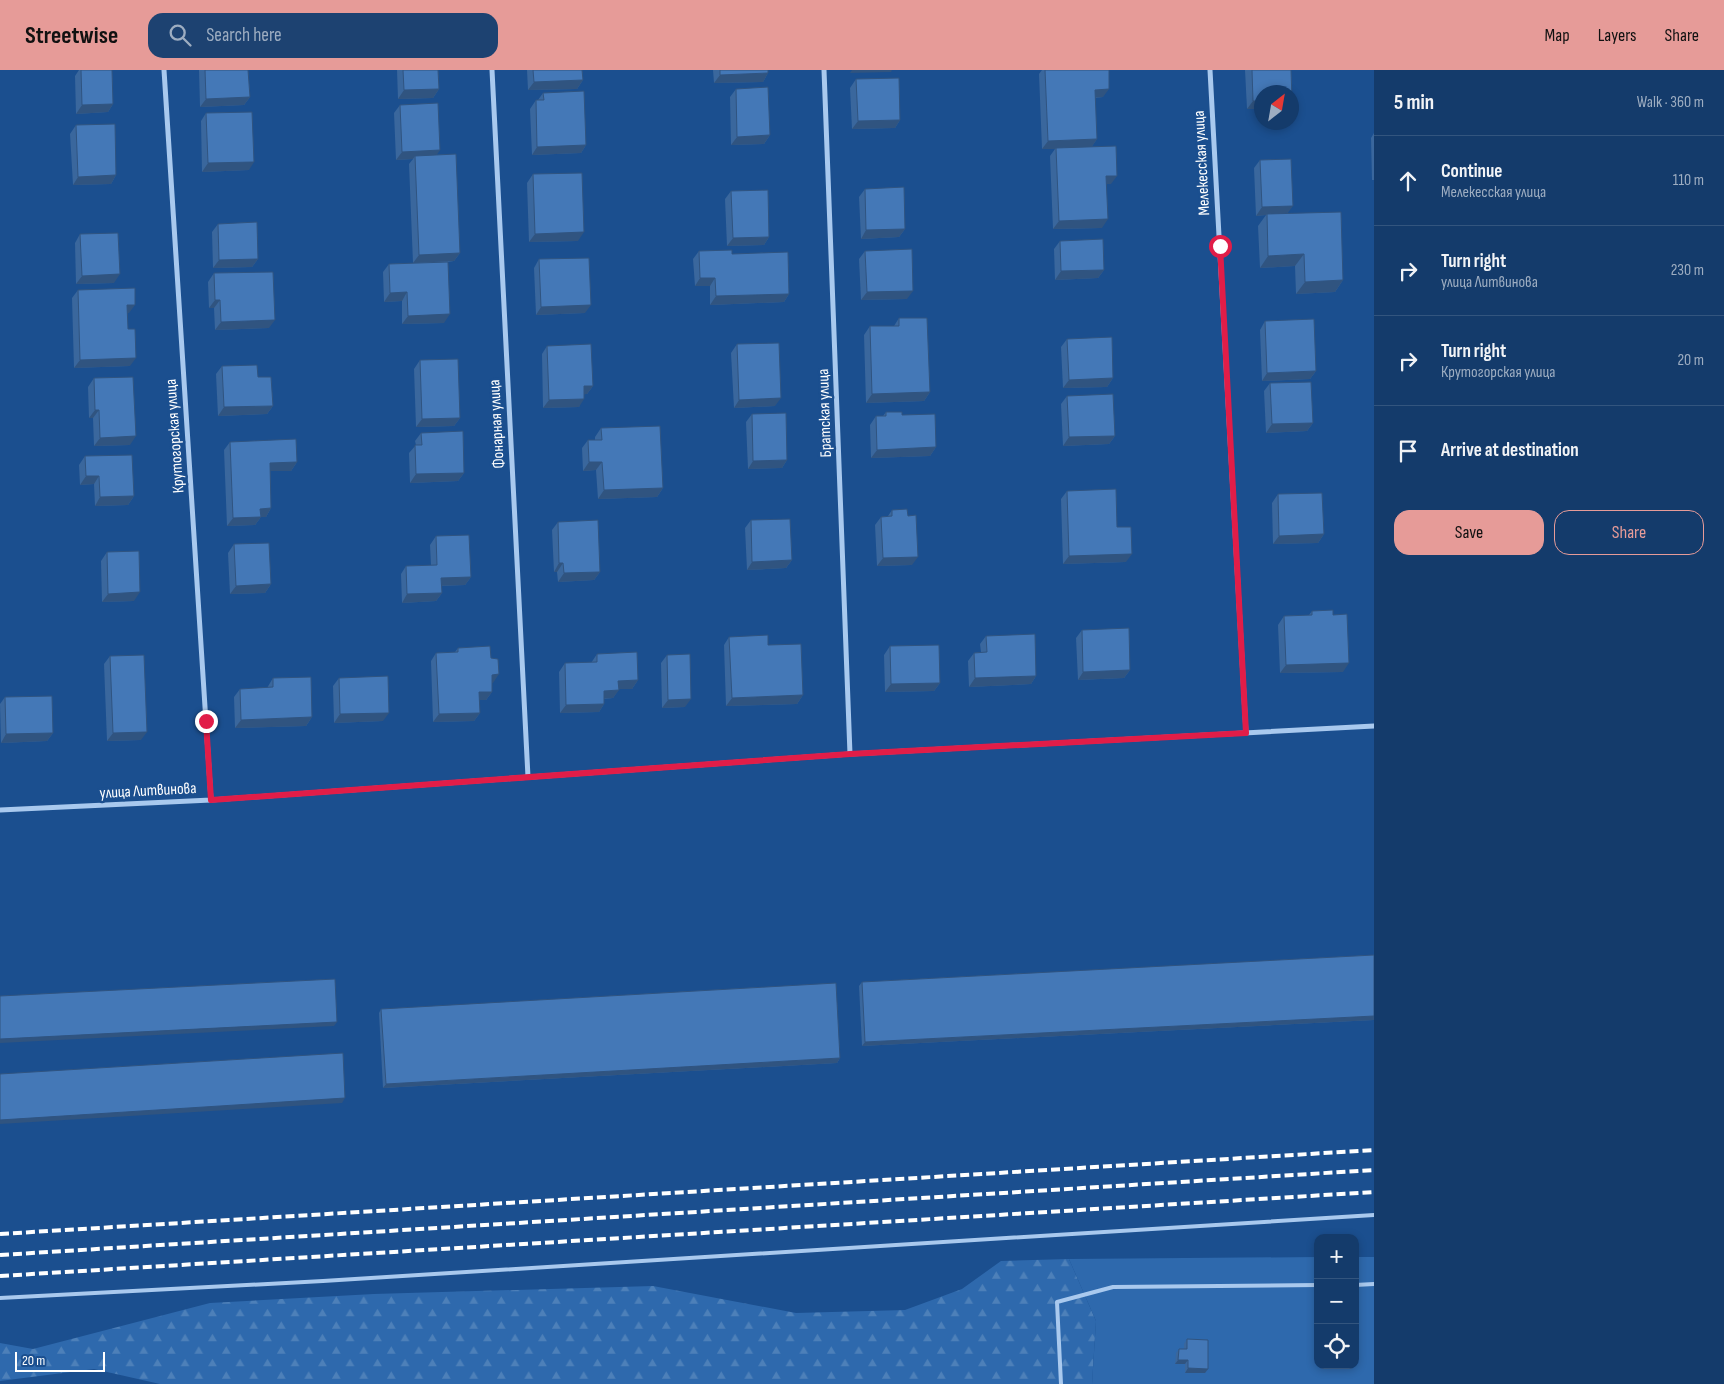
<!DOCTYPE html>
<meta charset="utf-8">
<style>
:root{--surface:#143b6b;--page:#1d4271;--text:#f1f3f6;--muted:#9dadc1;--line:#33557e;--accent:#e69b98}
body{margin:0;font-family:"Sofia Sans Condensed",sans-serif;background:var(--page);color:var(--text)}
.controls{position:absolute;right:15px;bottom:15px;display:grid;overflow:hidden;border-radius:10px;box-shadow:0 2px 8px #0003}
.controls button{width:45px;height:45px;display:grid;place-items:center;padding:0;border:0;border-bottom:1px solid var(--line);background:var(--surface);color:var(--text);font:25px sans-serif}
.compass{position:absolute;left:1254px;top:15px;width:45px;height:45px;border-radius:50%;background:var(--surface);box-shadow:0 2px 8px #0003;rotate:31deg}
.scale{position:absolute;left:15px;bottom:12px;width:90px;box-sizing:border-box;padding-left:5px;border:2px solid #fff;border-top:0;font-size:14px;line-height:18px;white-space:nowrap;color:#fff;-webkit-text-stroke:4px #1b4f8f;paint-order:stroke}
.stop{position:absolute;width:15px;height:15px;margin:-11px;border:4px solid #e11d48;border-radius:50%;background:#fff}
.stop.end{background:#e11d48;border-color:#fff;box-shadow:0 1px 5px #0008}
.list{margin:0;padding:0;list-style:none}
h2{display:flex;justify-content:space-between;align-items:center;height:65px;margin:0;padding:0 20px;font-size:21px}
h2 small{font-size:16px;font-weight:400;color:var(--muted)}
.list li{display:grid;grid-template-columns:32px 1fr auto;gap:15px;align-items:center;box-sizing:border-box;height:90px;padding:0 20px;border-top:1px solid var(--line)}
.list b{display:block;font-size:19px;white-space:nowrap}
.list p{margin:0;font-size:16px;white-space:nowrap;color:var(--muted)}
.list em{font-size:16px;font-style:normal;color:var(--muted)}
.actions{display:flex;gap:10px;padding:15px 20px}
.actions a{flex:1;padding:11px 0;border:1px solid var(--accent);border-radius:15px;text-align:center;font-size:18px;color:var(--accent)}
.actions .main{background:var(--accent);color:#111}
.icon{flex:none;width:28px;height:28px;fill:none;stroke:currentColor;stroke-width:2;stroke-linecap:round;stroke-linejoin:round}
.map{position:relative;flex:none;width:1374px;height:1314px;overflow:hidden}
header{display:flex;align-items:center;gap:30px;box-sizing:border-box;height:70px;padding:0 25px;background:var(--accent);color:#111}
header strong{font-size:24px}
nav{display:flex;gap:28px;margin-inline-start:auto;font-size:18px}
.search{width:350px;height:45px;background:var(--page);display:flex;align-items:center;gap:12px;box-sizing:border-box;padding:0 18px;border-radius:15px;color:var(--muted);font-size:19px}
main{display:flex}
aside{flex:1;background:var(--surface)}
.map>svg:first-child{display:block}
.forest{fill:url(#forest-firs)}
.green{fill:#2e69ad}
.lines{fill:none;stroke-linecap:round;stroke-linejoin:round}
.service{stroke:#a9c9ee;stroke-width:4}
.minor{stroke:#a9c9ee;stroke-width:5}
.rail{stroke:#fff;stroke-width:4;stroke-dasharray:9 4;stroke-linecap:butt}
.wall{fill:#3a679d}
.shaded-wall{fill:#305480}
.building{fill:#4478b7;stroke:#305480}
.route{stroke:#e11d48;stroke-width:6}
.labels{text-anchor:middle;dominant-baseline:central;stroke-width:5;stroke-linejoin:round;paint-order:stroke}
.street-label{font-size:16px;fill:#fff;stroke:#1b4f8f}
</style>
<header>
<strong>Streetwise</strong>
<div class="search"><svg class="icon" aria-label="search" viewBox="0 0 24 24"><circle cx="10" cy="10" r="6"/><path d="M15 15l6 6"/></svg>Search here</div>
<nav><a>Map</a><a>Layers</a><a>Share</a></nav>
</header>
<main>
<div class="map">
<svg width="1374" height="1314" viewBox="0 0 1374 1314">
<defs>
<pattern id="forest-firs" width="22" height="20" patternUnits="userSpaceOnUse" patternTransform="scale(1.25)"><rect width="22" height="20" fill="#2e69ad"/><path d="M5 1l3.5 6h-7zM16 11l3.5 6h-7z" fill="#4d80b9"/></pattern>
</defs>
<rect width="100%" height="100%" fill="#1b4f8f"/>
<path class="forest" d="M1069 1189 1096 1251 1092 1314H160L94 1299 0 1311V1273L33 1279 210 1233 374 1224 653 1216 796 1243 905 1240 962 1219 1001 1191Z"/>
<path class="green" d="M1318 1187V1295H1355V1187H1374V1314H1092L1096 1251 1069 1189Z"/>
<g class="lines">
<g class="service">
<path d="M1355 1215 1374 1214"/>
<path d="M0 1228 323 1211 1374 1145"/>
<path d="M1061 1314 1057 1232 1113 1217 1318 1215"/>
</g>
<g class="minor">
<path d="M164 0 211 730"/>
<path d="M492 0 528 707"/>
<path d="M824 0 850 684"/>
<path d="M1210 0 1246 663"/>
<path d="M0 740 211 730 850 684 1374 656"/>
</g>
<g class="rail">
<path d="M0 1164 1374 1080"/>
<path d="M0 1185 1374 1100"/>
<path d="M0 1206 1374 1122"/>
</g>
</g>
<g class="wall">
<path d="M79 0H112L113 34 108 42 76 44 75 6Z"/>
<path d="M199 0H248L250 27 244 35 200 37Z"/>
<path d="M397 0H438L439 19 433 28 398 29Z"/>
<path d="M527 0H582L583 10 577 19 528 20Z"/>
<path d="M713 0H768V3L763 12 714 13Z"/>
<path d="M1042 0H1109L1103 27 1095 28 1097 69 1092 76 1111 114H1106L1102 158 1053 159 1050 86 1055 79H1042L1039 4Z"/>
<path d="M1245 0H1291L1292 30V22L1247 39Z"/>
<path d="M856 9 900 50 895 58 852 59 850 18Z"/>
<path d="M736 19 770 65 764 74 731 75 730 27Z"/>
<path d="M543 23 586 75 581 83 532 85 530 39 536 30H538Z"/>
<path d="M400 35 437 85 460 183 454 191 448 192 444 253 402 254V231L384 232 383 202 389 194 413 193 409 94 413 89 396 90 394 43Z"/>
<path d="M206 43 249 100 202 102 201 51Z"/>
<path d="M76 55 116 105 111 114 73 115 70 64Z"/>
<path d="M1374 63V110H1372L1371 68Z"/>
<path d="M1260 90 1288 143 1343 210 1335 222 1296 224 1295 196 1260 198 1258 156 1266 145 1256 146 1254 98Z"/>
<path d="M533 104 578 171 529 172 527 113Z"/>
<path d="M865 119 905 159 899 167 861 169 859 127Z"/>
<path d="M731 121 769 167 764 175 727 176 725 129Z"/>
<path d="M218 154 258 189 252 197 213 198 212 162Z"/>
<path d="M80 164 114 213 76 214 75 173Z"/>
<path d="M1060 171 1104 200 1098 208 1055 210 1054 179Z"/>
<path d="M699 181 732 184 789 224 784 232 710 235V216H695L693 189Z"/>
<path d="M865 181 907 229 861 230 859 189Z"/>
<path d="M539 189 585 243 536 245 534 198Z"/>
<path d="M214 203 269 258 215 260 214 238H209L208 212Z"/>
<path d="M78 220 129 243H127L130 296 74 298 72 228Z"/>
<path d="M899 248 930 322 924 331 866 333 864 265 870 256H894Z"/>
<path d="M1265 251 1316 301 1310 309 1262 311 1260 260Z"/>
<path d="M1067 269 1113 308 1107 317 1063 318 1061 277Z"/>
<path d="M737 274 775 336 734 338 731 283Z"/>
<path d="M547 276 593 316 587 324H584L579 337 543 338 542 284Z"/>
<path d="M420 290 460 348 454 356 416 357 414 299Z"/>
<path d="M222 296 258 307 273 336 267 344 218 346 216 304Z"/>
<path d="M94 308 130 375 94 376 93 348H89L88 317Z"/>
<path d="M1270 313 1313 353 1307 361 1266 363 1264 321Z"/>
<path d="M1067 326 1115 366 1109 374 1063 376 1061 334Z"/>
<path d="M886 342 902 345 936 377 930 386 871 388 870 355 876 346H883Z"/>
<path d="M752 344 787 390 782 398 748 399 746 352Z"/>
<path d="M601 358 663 418 657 427 598 429 596 400 583 401 582 378 588 370H595V367Z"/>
<path d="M421 363 464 403 458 411 410 413 409 383 416 375 415 371Z"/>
<path d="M230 372 297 392 291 401H270L271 438 266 447H261L255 455 227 456 224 380Z"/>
<path d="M85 386 134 426 128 435 95 436 94 414 80 415 79 395Z"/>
<path d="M1067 421 1117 457 1126 492 1063 494 1061 429Z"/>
<path d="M1278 424 1324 464 1318 473 1273 474 1272 433Z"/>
<path d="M892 440 908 446 912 495 877 496 875 455 881 447 888 446Z"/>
<path d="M751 450 792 490 786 498 747 500 745 458Z"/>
<path d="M558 452 600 502 594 510 558 512 557 502H554L552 460Z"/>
<path d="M436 466 471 507 465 515 441 516 442 523 436 531 402 533 401 504 406 496 431 495 430 475Z"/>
<path d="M234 474 271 514 265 523 230 524 228 483Z"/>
<path d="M107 482 134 531 102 532 101 491Z"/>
<path d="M1312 541 1333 545 1343 602 1280 603 1278 555 1284 546 1309 545Z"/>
<path d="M1082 560 1130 600 1124 608 1078 610 1076 568Z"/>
<path d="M986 566 1036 606 1031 614 969 617 968 591 974 583 981 582 980 574Z"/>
<path d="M729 567 768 575 803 625 797 634 726 636 724 575Z"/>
<path d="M890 576 940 613 934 621 885 622 884 585Z"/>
<path d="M458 578 493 613H492V622L486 630H479L480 643 474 651 433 652 431 591 436 583 455 582Z"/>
<path d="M597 584 638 610 632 619H619L613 628 604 629V634L599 642 560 643 559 602 565 593H591Z"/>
<path d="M667 585 685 637 662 638 661 593Z"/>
<path d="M110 586 141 670 107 671 104 594Z"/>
<path d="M273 608 312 647 306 656 235 658 234 627 240 619 267 618Z"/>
<path d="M339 608 383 651 334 653 333 616Z"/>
<path d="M5 627 53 663 47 671 1 673 0 634Z"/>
<path d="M1374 885V950L862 976 859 916 862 912Z"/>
<path d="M381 939 840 988 837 993 383 1018 379 943Z"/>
<path d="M1318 1266V1285L1316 1268Z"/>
<path d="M1187 1269 1208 1299 1205 1303H1185V1294H1175L1176 1283 1179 1279H1184V1274Z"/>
</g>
<g class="shaded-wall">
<path d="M852 0H892L891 2 850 3Z"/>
<path d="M768 3 763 12 714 13 720 5Z"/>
<path d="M583 10 577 19 528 20 534 12Z"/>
<path d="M439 19 433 28 398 29 404 20Z"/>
<path d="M1109 19 1103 27 1089 28 1095 20Z"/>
<path d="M250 27 244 35 200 37 206 29Z"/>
<path d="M1253 31H1262V39H1247Z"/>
<path d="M113 34 108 42 76 44 82 35Z"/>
<path d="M900 50 895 58 852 59 858 51Z"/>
<path d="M770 65 764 74 731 75 737 67Z"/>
<path d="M1097 69 1091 78H1056L1055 79H1042L1048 71Z"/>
<path d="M586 75 581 83 532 85 537 77Z"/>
<path d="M440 80 434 89 415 86 413 89 396 90 402 82Z"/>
<path d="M254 92 249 100 202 102 208 93Z"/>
<path d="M116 105 111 114 73 115 78 107Z"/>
<path d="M1106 106H1117L1111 114H1100Z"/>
<path d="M1293 136 1287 144H1267L1266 145 1256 146 1262 137Z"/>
<path d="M1108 149 1102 158 1053 159 1059 151Z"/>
<path d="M905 159 899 167 861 169 866 160Z"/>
<path d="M584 162 578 171 529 172 535 164Z"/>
<path d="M769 167 764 175 727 176 733 168Z"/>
<path d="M460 183 454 191 413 193 419 185Z"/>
<path d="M1304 184 1295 196 1260 198 1268 186Z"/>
<path d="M258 189 252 197 213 198 219 190Z"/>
<path d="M1104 200 1098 208 1055 210 1061 201Z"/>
<path d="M120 204 114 213 76 214 82 206Z"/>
<path d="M700 208H715L710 216H695Z"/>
<path d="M1343 210 1335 222 1296 224 1305 212Z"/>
<path d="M913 221 907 229 861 230 867 222Z"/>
<path d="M407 222 402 231 384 232 390 223Z"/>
<path d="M789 224 784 232 710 235 716 226Z"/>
<path d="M215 230H220L214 238H209Z"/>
<path d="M127 235H135L129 243H121Z"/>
<path d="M591 235 585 243 536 245 541 237Z"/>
<path d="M450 244 444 253 402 254 408 246Z"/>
<path d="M275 250 269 258 215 260 221 252Z"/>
<path d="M136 288 130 296 74 298 80 290Z"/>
<path d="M1316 301 1310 309 1262 311 1267 303Z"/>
<path d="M1113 308 1107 317 1063 318 1069 310Z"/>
<path d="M584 316H593L587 324 578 325Z"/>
<path d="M930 322 924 331 866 333 872 324Z"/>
<path d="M781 328 775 336 734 338 739 330Z"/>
<path d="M584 329 579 337 543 338 549 330Z"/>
<path d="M273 336 267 344 218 346 224 337Z"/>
<path d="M95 340H99L93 348H89Z"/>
<path d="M460 348 454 356 416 357 422 349Z"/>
<path d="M1313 353 1307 361 1266 363 1272 354Z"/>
<path d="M136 366 130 375 94 376 100 368Z"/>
<path d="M1115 366 1109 374 1063 376 1069 367Z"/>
<path d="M936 377 930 386 871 388 877 380Z"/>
<path d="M787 390 782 398 748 399 753 391Z"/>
<path d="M297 392 291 401H264L270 393Z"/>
<path d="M589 392H602L596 400 583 401Z"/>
<path d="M464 403 458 411 410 413 416 404Z"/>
<path d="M86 406H99L94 414 80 415Z"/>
<path d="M663 418 657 427 598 429 604 420Z"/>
<path d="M134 426 128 435 95 436 100 427Z"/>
<path d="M271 438 266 447H261L255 455 227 456 233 448 260 439Z"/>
<path d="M1324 464 1318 473 1273 474 1279 466Z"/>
<path d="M1132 484 1126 492 1063 494 1069 486Z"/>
<path d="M918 487 912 495 877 496 883 488Z"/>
<path d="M792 490 786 498 747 500 752 492Z"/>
<path d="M559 493H563L557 502H554Z"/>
<path d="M600 502 594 510 558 512 564 503Z"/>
<path d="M471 507 465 515 435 516 441 508Z"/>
<path d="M271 514 265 523 230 524 236 516Z"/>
<path d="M140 522 134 531 102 532 108 524Z"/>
<path d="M442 523 436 531 402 533 407 524Z"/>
<path d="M1349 593 1343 602 1280 603 1286 595Z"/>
<path d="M1130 600 1124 608 1078 610 1083 602Z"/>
<path d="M499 604 493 613H486L492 605Z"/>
<path d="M1036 606 1031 614 969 617 975 608Z"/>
<path d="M638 610 632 619H613L618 611Z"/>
<path d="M940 613 934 621 885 622 891 614Z"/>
<path d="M619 620 613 628 598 629 604 621Z"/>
<path d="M479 622H492L486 630H473Z"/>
<path d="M803 625 797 634 726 636 732 628Z"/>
<path d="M691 629 685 637 662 638 668 630Z"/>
<path d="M604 634 599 642 560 643 566 635Z"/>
<path d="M389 643 383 651 334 653 340 644Z"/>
<path d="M480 643 474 651 433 652 439 644Z"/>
<path d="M312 647 306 656 235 658 241 650Z"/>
<path d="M147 662 141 670 107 671 113 663Z"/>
<path d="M53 663 47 671 1 673 6 664Z"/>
<path d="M1374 946V950L862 976 865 972Z"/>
<path d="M337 952 334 956 0 973V969Z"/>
<path d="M840 988 837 993 383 1018 386 1014Z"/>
<path d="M345 1028 342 1033 0 1054V1050Z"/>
<path d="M1178 1290H1188L1185 1294H1175Z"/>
<path d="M1188 1298 1208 1299 1205 1303H1185Z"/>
</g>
<g class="building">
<path d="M81 0H112L113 34 82 35Z"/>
<path d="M205 0H248L250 27 206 29Z"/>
<path d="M403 0H438L439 19 404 20Z"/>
<path d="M533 0H582L583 10 534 12Z"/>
<path d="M720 0H768V3L720 5Z"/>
<path d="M1045 0H1109V19L1095 20 1097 69 1048 71Z"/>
<path d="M1252 0H1291L1292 30V22H1262V31H1253Z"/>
<path d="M899 8 900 50 858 51 856 9Z"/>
<path d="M768 17 770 65 737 67 736 19Z"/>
<path d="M584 21 586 75 537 77 536 30H544L543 23Z"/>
<path d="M438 33 440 80 402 82 400 35Z"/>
<path d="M252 42 254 92 208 93 206 43Z"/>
<path d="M115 54 116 105 78 107 76 55Z"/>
<path d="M1116 76 1117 106H1106L1108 149 1059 151 1056 78Z"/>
<path d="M456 84 460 183 419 185 415 86Z"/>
<path d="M1291 89 1293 136 1262 137 1260 90Z"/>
<path d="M582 103 584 162 535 164 533 104Z"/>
<path d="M904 117 905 159 866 160 865 119Z"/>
<path d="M768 120 769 167 733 168 731 121Z"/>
<path d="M1341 142 1343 210 1305 212 1304 184 1268 186 1267 144Z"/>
<path d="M257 152 258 189 219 190 218 154Z"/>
<path d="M118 163 120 204 82 206 80 164Z"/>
<path d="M1103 169 1104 200 1061 201 1060 171Z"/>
<path d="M912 179 913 221 867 222 865 181Z"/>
<path d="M732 180V184L788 182 789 224 716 226 715 208H700L699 181Z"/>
<path d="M589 188 591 235 541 237 539 189Z"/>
<path d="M448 192 450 244 408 246 407 222 390 223 389 194Z"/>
<path d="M273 202 275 250 221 252 220 230H215L214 203Z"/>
<path d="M135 218V235H127L128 259H135L136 288 80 290 78 220Z"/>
<path d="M899 248H927L930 322 872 324 870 256H899Z"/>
<path d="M1314 249 1316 301 1267 303 1265 251Z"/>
<path d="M1112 267 1113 308 1069 310 1067 269Z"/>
<path d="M779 273 781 328 739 330 737 274Z"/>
<path d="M591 274 593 316H584V329L549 330 547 276Z"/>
<path d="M458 289 460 348 422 349 420 290Z"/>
<path d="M257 295 258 307H271L273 336 224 337 222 296Z"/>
<path d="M133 307 136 366 100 368 99 340H95L94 308Z"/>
<path d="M1311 312 1313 353 1272 354 1270 313Z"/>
<path d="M1113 324 1115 366 1069 367 1067 326Z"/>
<path d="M886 342H902V345L935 344 936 377 877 380 876 346H886Z"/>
<path d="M786 343 787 390 753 391 752 344Z"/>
<path d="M660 356 663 418 604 420 602 392H589L588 370H602L601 358Z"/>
<path d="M463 361 464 403 416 404 415 375H422L421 363Z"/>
<path d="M296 369 297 392 270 393 271 438 260 439 261 447 233 448 230 372Z"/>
<path d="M132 385 134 426 100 427 99 406H86L85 386Z"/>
<path d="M1116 419 1117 457H1131L1132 484 1069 486 1067 421Z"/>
<path d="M1322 423 1324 464 1279 466 1278 424Z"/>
<path d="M907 439 908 446 916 445 918 487 883 488 881 447 892 446V440Z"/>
<path d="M790 449 792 490 752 492 751 450Z"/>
<path d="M598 450 600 502 564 503 563 493H559L558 452Z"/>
<path d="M469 465 471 507 441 508 442 523 407 524 406 496 437 495 436 466Z"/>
<path d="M269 473 271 514 236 516 234 474Z"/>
<path d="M139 481 140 522 108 524 107 482Z"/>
<path d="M1333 540V545L1347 544 1349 593 1286 595 1284 546 1312 545V541Z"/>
<path d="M1129 558 1130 600 1083 602 1082 560Z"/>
<path d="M1035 564 1036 606 975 608 974 583 987 582 986 566Z"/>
<path d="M768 565V575L801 574 803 625 732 628 729 567Z"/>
<path d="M939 575 940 613 891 614 890 576Z"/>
<path d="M490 576 491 588 498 589 499 604 492 605V622H479L480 643 439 644 436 583 458 582V578Z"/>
<path d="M637 582 638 610 618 611 619 620 604 621V634L566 635 565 593 597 592V584Z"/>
<path d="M690 584 691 629 668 630 667 585Z"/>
<path d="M144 585 147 662 113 663 110 586Z"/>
<path d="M388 606 389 643 340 644 339 608Z"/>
<path d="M311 607 312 647 241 650 240 619 273 617V608Z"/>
<path d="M52 626 53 663 6 664 5 627Z"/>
<path d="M1374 885V946L865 972 862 912Z"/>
<path d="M335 909 337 952 0 969V926Z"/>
<path d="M836 913 840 988 386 1014 381 939Z"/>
<path d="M343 983 345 1028 0 1050V1004Z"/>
<path d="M1355 1258 1357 1279H1355Z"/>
<path d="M1187 1269 1208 1270V1299L1188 1298V1290H1178L1179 1279H1187Z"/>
</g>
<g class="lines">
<path class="route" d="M206 651 211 730 850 684 1246 663 1220 176"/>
</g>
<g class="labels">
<g class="street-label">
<text transform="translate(1202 93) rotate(-93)">Мелекесская улица</text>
<text transform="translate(825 343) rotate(-92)">Братская улица</text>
<text transform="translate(497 354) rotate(-93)">Фонарная улица</text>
<text transform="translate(175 366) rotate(-94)">Крутогорская улица</text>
<text transform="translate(148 721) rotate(-3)">улица Литвинова</text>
</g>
</g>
</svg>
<div class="controls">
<button>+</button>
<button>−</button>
<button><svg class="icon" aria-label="locate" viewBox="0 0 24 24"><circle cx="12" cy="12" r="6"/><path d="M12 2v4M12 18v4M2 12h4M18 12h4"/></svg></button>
</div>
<svg class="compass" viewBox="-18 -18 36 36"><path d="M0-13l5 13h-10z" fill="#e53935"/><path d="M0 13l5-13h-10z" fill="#9dadc1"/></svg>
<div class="scale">20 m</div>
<div class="stop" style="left:1220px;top:176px"></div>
<div class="stop end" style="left:206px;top:651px"></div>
</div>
<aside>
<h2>5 min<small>Walk · 360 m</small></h2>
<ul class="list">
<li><svg class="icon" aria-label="ahead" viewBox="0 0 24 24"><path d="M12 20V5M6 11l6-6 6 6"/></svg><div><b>Continue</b><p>Мелекесская улица</p></div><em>110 m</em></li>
<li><svg class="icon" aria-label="right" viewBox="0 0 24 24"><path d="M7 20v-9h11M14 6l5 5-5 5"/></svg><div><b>Turn right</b><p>улица Литвинова</p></div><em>230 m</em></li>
<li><svg class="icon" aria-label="right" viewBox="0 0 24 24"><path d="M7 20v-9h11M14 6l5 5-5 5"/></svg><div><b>Turn right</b><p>Крутогорская улица</p></div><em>20 m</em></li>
<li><svg class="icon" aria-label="arrive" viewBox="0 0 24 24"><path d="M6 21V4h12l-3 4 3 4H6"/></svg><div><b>Arrive at destination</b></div></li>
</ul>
<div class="actions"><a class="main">Save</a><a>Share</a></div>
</aside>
</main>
